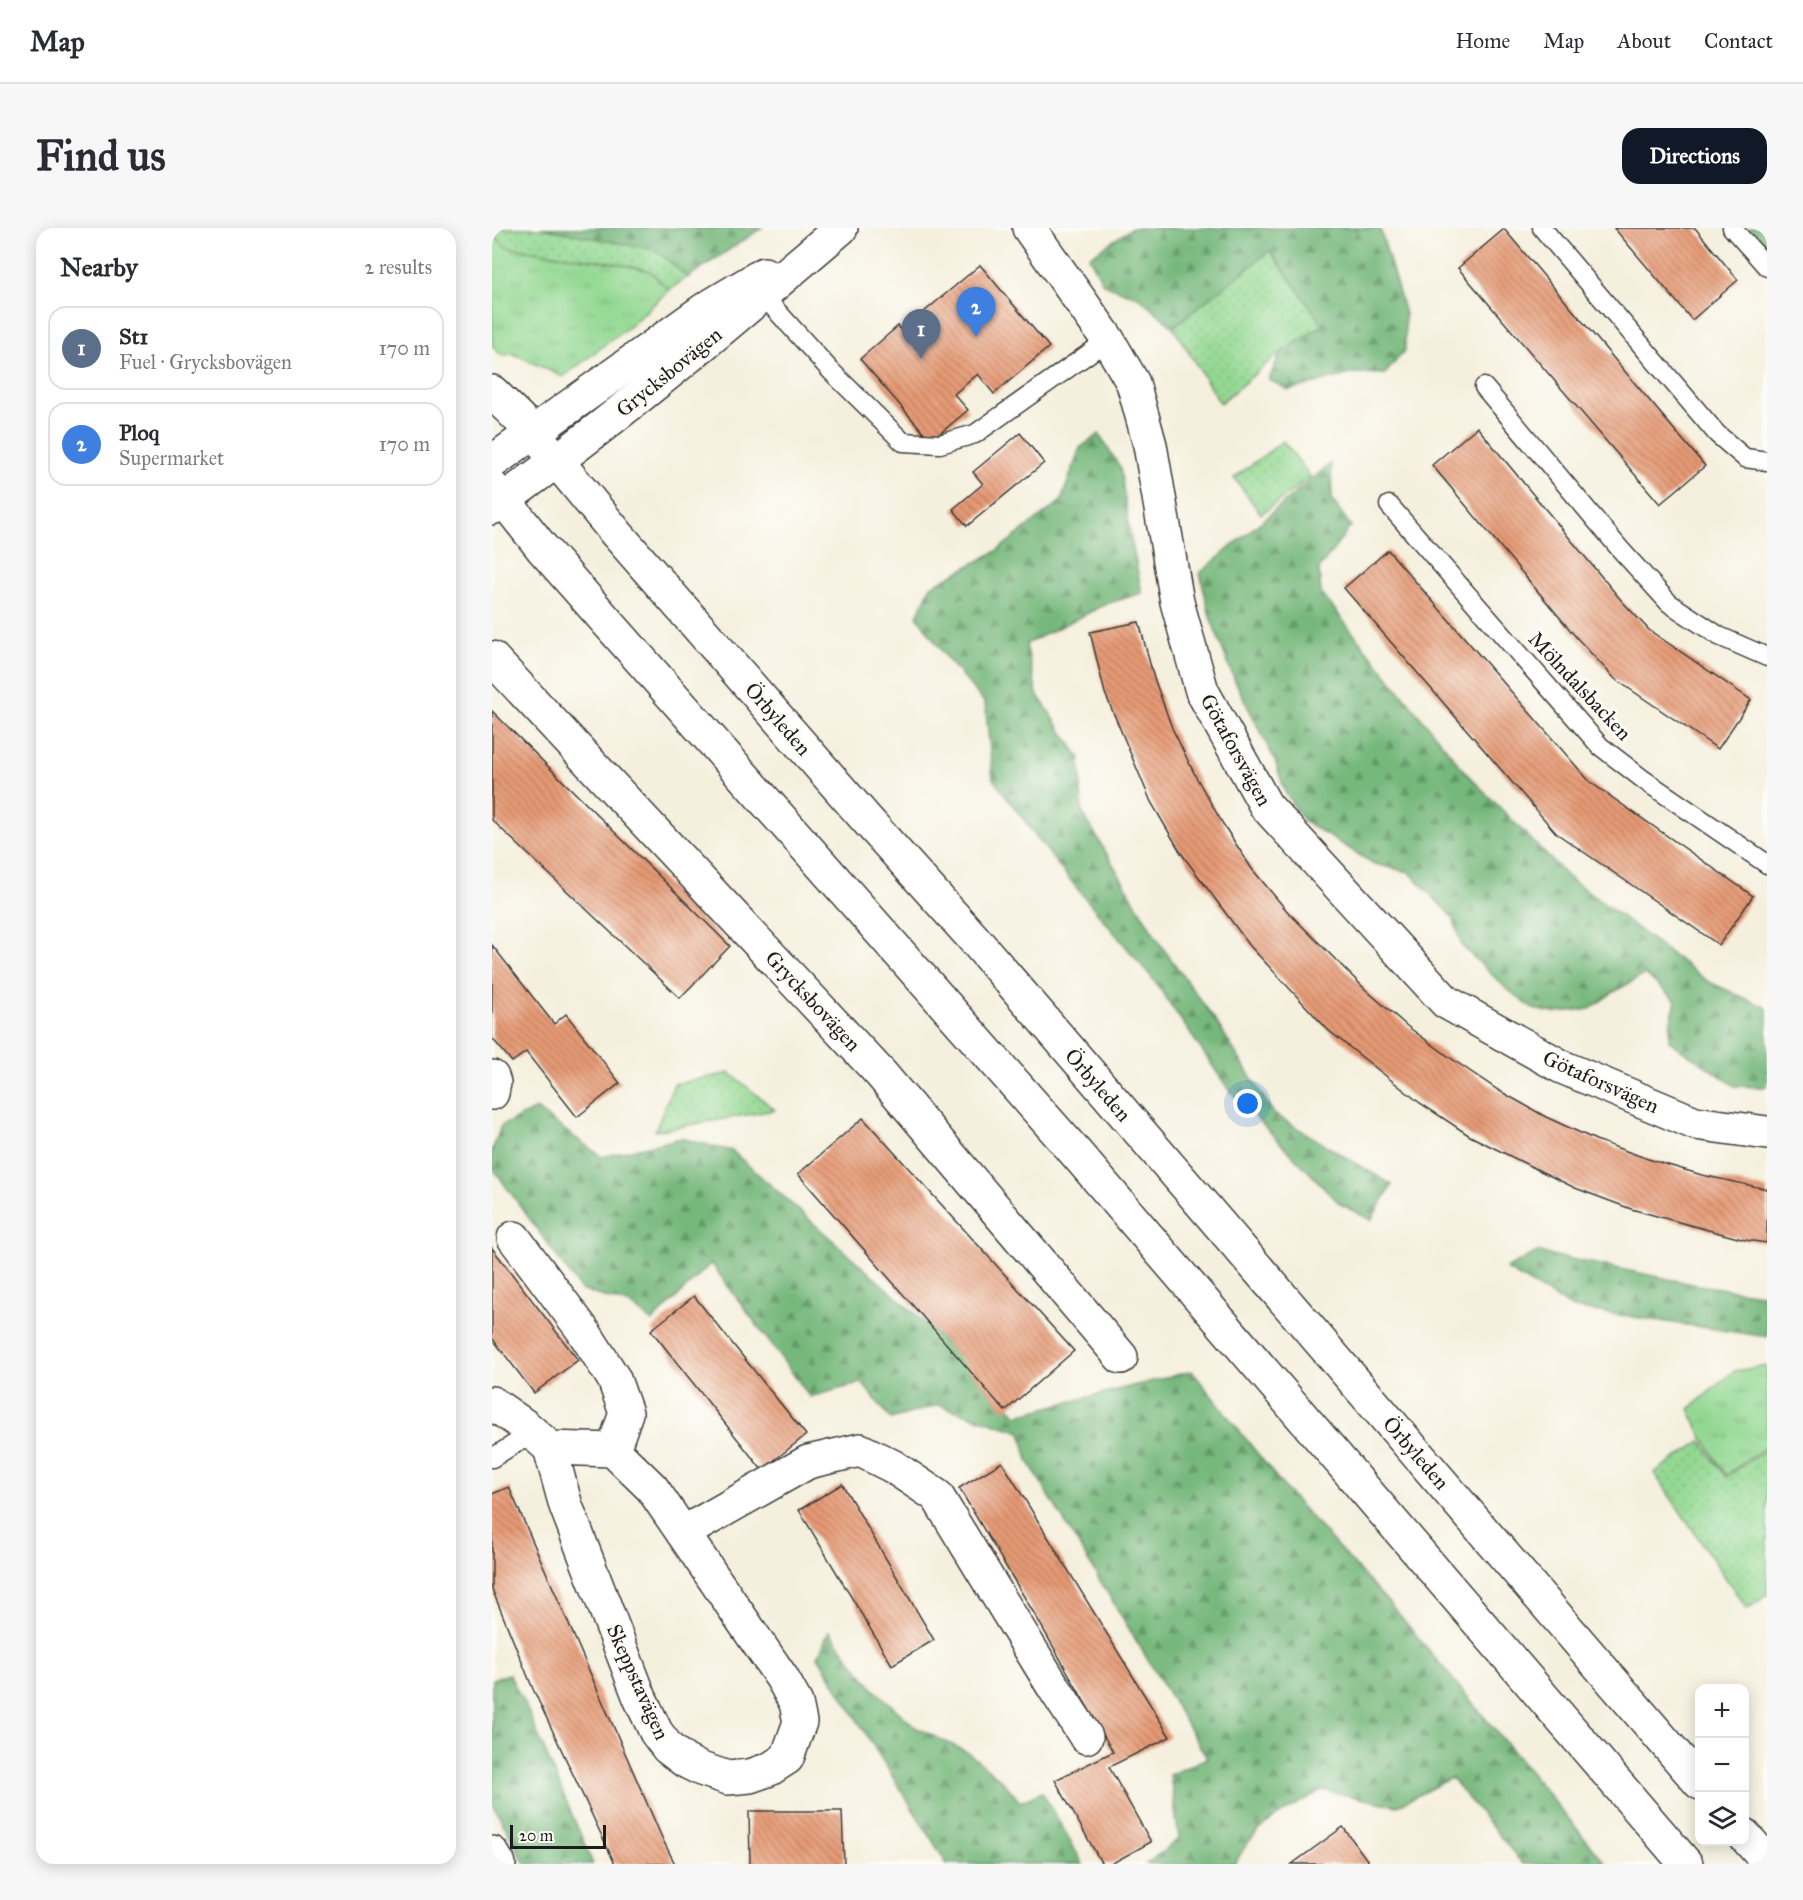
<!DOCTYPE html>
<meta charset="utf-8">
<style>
:root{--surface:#fff;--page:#f7f7f7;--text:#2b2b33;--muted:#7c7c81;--line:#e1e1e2;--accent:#111827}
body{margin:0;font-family:"IM FELL Great Primer",serif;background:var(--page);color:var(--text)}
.controls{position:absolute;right:18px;bottom:18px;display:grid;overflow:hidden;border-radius:12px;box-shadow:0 3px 15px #0003}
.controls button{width:54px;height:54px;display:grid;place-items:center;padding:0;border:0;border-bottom:2px solid var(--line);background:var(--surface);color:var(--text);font:30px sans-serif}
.scale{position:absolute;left:18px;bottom:15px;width:96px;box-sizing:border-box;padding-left:6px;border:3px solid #1c1c1c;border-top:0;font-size:16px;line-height:21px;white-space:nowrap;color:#1c1c1c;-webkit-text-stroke:4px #fdfcf7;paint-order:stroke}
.you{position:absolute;left:756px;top:876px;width:21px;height:21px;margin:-15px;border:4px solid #fff;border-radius:50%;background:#1a73e8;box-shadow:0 0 0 9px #1a73e833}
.badge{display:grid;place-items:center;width:39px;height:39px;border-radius:50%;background:var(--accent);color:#fff;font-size:20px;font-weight:700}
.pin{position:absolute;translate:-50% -50px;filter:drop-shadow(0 2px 3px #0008)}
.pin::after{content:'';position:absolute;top:32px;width:21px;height:18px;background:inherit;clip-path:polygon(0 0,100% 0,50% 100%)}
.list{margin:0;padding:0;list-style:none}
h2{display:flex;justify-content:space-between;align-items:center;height:78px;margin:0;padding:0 24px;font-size:26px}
h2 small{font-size:20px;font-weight:400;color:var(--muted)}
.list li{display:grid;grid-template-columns:39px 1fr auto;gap:18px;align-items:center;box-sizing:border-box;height:84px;margin:0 12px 12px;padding:0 12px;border:2px solid var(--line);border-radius:18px}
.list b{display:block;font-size:22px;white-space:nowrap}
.list p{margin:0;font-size:20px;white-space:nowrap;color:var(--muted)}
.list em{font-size:20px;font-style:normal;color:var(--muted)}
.icon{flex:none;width:33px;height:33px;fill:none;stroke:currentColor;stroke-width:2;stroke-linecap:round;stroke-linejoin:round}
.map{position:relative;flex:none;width:1275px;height:1636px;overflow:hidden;border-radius:18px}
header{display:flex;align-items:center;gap:36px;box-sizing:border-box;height:84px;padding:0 30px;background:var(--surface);border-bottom:2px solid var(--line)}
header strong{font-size:28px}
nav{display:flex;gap:33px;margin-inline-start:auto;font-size:21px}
.intro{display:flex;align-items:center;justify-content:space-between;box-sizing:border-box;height:144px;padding:0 36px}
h1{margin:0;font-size:42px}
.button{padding:15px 27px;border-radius:18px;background:var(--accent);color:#fff;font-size:21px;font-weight:700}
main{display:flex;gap:36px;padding:0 36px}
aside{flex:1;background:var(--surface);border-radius:18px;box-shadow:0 3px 15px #0003}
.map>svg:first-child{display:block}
.grass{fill:url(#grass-tufts);stroke:#587a57;stroke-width:1.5}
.forest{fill:url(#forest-firs);stroke:#496a4c;stroke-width:1.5}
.park{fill:url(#park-dots);stroke:#587a57;stroke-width:1.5}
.building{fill:url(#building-back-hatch)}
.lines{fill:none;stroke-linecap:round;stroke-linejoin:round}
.lane-casing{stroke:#3d3c39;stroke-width:21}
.street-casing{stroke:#3d3c39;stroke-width:36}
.secondary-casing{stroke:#3d3c39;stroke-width:36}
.lane{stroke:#fff;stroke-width:18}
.street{stroke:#fff;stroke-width:33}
.secondary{stroke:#fff;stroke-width:33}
.labels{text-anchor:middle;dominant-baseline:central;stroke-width:6;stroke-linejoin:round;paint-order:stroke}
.street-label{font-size:21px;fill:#1c1c1c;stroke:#fdfcf7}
</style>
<header>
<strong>Map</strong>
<nav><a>Home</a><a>Map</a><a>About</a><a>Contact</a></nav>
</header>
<div class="intro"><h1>Find us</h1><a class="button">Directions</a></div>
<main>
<aside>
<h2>Nearby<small>2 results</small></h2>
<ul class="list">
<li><span class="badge" style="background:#5c6f8a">1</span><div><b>St1</b><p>Fuel · Grycksbovägen</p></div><em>170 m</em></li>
<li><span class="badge" style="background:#3f7fe0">2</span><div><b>Ploq</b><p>Supermarket</p></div><em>170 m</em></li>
</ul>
</aside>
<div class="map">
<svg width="1275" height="1636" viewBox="0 0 1275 1636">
<defs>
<pattern id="grass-tufts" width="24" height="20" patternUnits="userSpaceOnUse" patternTransform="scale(1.5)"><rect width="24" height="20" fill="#93d892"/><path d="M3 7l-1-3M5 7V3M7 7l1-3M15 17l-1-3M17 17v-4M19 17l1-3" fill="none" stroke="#7eb97d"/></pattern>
<pattern id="forest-firs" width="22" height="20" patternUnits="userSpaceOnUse" patternTransform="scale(1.5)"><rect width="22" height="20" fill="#76b87c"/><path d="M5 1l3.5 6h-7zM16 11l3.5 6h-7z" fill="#609565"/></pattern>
<pattern id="park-dots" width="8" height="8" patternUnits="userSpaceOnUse" patternTransform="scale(1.5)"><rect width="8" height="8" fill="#93d892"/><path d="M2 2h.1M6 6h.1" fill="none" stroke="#7eb97d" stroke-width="1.8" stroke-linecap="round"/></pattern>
<pattern id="building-back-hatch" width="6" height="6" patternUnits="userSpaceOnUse" patternTransform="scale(1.5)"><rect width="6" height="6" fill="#e69a75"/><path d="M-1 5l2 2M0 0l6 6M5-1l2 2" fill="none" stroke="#ba7d5f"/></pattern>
</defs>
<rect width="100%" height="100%" fill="#fdfcf7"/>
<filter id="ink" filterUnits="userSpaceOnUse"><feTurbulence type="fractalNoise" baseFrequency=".0167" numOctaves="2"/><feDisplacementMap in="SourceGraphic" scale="12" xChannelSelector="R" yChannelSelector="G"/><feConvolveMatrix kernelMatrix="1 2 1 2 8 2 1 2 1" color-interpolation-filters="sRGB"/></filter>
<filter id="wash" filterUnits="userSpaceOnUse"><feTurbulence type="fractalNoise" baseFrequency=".008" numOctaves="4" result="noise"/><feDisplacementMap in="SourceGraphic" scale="24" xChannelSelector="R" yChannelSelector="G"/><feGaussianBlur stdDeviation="1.35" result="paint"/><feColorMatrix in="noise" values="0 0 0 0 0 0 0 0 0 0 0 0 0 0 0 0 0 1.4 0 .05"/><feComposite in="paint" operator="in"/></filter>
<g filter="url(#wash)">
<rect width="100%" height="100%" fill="#f5f0de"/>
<g class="grass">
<path d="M0 5 14 19 129 36 158 43 177 62 139 97 71 149 22 126 9 127 0 118Z"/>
<path d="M1275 1138V1218L1234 1247 1212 1212 1197 1181 1242 1143Z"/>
</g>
<g class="forest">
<path d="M49 0H270L196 49 162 22Z"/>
<path d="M640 0H888L913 86V122L893 146 862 145 797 162 777 152 788 125 830 97 778 23 681 99 648 70 611 56 597 29Z"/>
<path d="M1257 0H1275V23Z"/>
<path d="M607 206 628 239 638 305 650 365 614 376 534 416 545 466 588 530 590 584 668 716 723 792 782 886 900 957 879 992 848 976 737 862 661 751 569 641 501 551 493 475 453 428 425 388 439 358 503 324 569 273 588 220Z"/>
<path d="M839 235 840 272 859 298 827 341 829 365 973 544 1075 648 1217 754 1275 780V857L1272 859 1243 858 1177 813 1179 792 1184 773 1153 746 1120 765 1098 781 1062 785 1041 781 1015 761 970 718 961 690 917 644 882 636 812 593 793 564 783 533 743 453 718 389 708 345Z"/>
<path d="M44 881 110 929 189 910 240 923 429 1091 525 1187 700 1143 796 1264 905 1384 1114 1636H1031L959 1550 905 1578 830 1562C794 1583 762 1596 743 1636H654L687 1611 678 1547 715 1530 536 1233 529 1204 446 1177 399 1191 370 1155 318 1169 219 1035 160 1094 139 1077 89 1062 0 939V923L9 898Z"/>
<path d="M1045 1024 1206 1057 1275 1067V1109L1081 1080 1014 1041Z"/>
<path d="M337 1403 380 1459 423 1499 475 1524 512 1554 528 1574 550 1564 591 1636H455L326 1429Z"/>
<path d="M17 1446 36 1483 101 1636H33L0 1574V1451Z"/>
</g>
<g class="park">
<path d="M0 0H49L163 22 196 49 177 62 158 43 129 36 14 19 0 5Z"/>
<path d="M778 23 831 97 788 125 728 175 681 99Z"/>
<path d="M791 213 819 249 769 286 742 250Z"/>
<path d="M238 845 283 882 163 903 182 856Z"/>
<path d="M1209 1213 1234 1249 1275 1221V1367L1255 1381 1162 1245Z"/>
</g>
<g id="blocks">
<g class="building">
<path d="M1122 0H1203L1246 52 1200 92Z"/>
<path d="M1012 1 1213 238 1168 276 966 40Z"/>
<path d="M488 37 557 119 502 166 486 146 462 166 476 182 439 213 368 131 406 98 425 121 447 102 432 84Z"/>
<path d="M985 199 1129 372 1157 402 1259 472 1226 521 1123 451 1084 409 940 237Z"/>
<path d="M528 205 552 235 475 298 461 281 491 256 481 244Z"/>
<path d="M896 322 1098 554 1261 668 1227 717 1064 605 852 360Z"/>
<path d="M647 394 661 447 680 500 704 549 731 596 760 641 796 684 874 762 915 798 960 831 1006 862 1054 889 1104 912 1156 931 1210 947 1275 961V1015L1253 1012 1139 981 1083 960 1030 934 978 908 928 875 836 802 758 718 689 625 659 574 613 465 598 404Z"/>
<path d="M0 483 238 718 188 770 0 592Z"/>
<path d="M0 717 62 796 74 786 128 855 85 889 34 824 20 834 0 810Z"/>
<path d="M371 890 582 1123 513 1183 306 946Z"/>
<path d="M0 1020 86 1132 42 1165 0 1110Z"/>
<path d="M202 1068 314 1207 270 1242 159 1102Z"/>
<path d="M510 1234 678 1509 617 1539 659 1614 619 1636H610L563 1552 621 1524 546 1392 467 1260Z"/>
<path d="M350 1256 442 1412 400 1437 307 1282Z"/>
<path d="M17 1259 171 1612 183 1636H123L41 1461 0 1361V1266Z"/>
<path d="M257 1583H350L352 1636H258Z"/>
<path d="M851 1599 878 1636H800Z"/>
</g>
</g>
</g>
<g filter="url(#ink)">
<use href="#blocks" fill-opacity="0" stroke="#3d3c39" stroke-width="1.5"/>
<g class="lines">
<defs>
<g id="lane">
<path d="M1050 0 1225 206 1253 230 1275 233"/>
<path d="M1240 0 1275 39"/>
<path d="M265 61 339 143 411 214 448 216 483 206 616 112"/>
<path d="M992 159 1128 321 1177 375 1227 408 1275 429"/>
<path d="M897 277 1108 518 1152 552 1275 636"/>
<path d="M0 1230 40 1205"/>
</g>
<g id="street">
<path d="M537 0 616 112 641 155 658 217 685 374 710 463 774 578 954 774 1070 839 1203 895 1275 905"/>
<path d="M0 430 389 846 629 1129"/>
<path d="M0 849 2 855 0 865"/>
<path d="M22 1010 90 1101 122 1151 134 1185 121 1222"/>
<path d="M0 1175 33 1198 58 1220 74 1278 148 1470 164 1504 176 1520 193 1533 209 1541 236 1550 258 1548 278 1541 295 1530 308 1494 304 1475 290 1450 160 1260 121 1222 58 1220"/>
<path d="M191 1305 316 1234 368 1222 400 1238 445 1268 561 1458 594 1509"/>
<path d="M0 1625 7 1636"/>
</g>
<g id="secondary">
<path d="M0 164 41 204 125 306 375 592 482 711 1208 1555"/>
<path d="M0 234 212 82 272 46"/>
<path d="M0 259 12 272 50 320 583 924 1194 1636"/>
<path d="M0 280C122 194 235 97 349 0"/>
<path d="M1252 1607 1275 1633"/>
</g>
</defs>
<use href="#lane" class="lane-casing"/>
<use href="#street" class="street-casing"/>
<use href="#secondary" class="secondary-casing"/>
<use href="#lane" class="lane"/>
<use href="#street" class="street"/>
<use href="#secondary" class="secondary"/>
</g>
</g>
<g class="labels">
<g class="street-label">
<text transform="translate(177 144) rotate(-39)">Grycksbovägen</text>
<text transform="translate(1088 458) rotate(47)">Mölndalsbacken</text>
<text transform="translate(286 491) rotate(49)">Örbyleden</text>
<text transform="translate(744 522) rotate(61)">Götaforsvägen</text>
<text transform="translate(321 773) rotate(47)">Grycksbovägen</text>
<text transform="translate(1109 854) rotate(24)">Götaforsvägen</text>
<text transform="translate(606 857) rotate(49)">Örbyleden</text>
<text transform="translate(924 1225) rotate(49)">Örbyleden</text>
<text transform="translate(146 1454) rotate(66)">Skeppstavägen</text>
</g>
</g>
</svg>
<div class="controls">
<button>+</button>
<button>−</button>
<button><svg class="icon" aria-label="layers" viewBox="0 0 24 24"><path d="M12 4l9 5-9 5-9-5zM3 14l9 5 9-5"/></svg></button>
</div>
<div class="scale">20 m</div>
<div class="you"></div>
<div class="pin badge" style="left:429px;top:131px;background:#5c6f8a">1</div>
<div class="pin badge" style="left:484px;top:109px;background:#3f7fe0">2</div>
</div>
</main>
